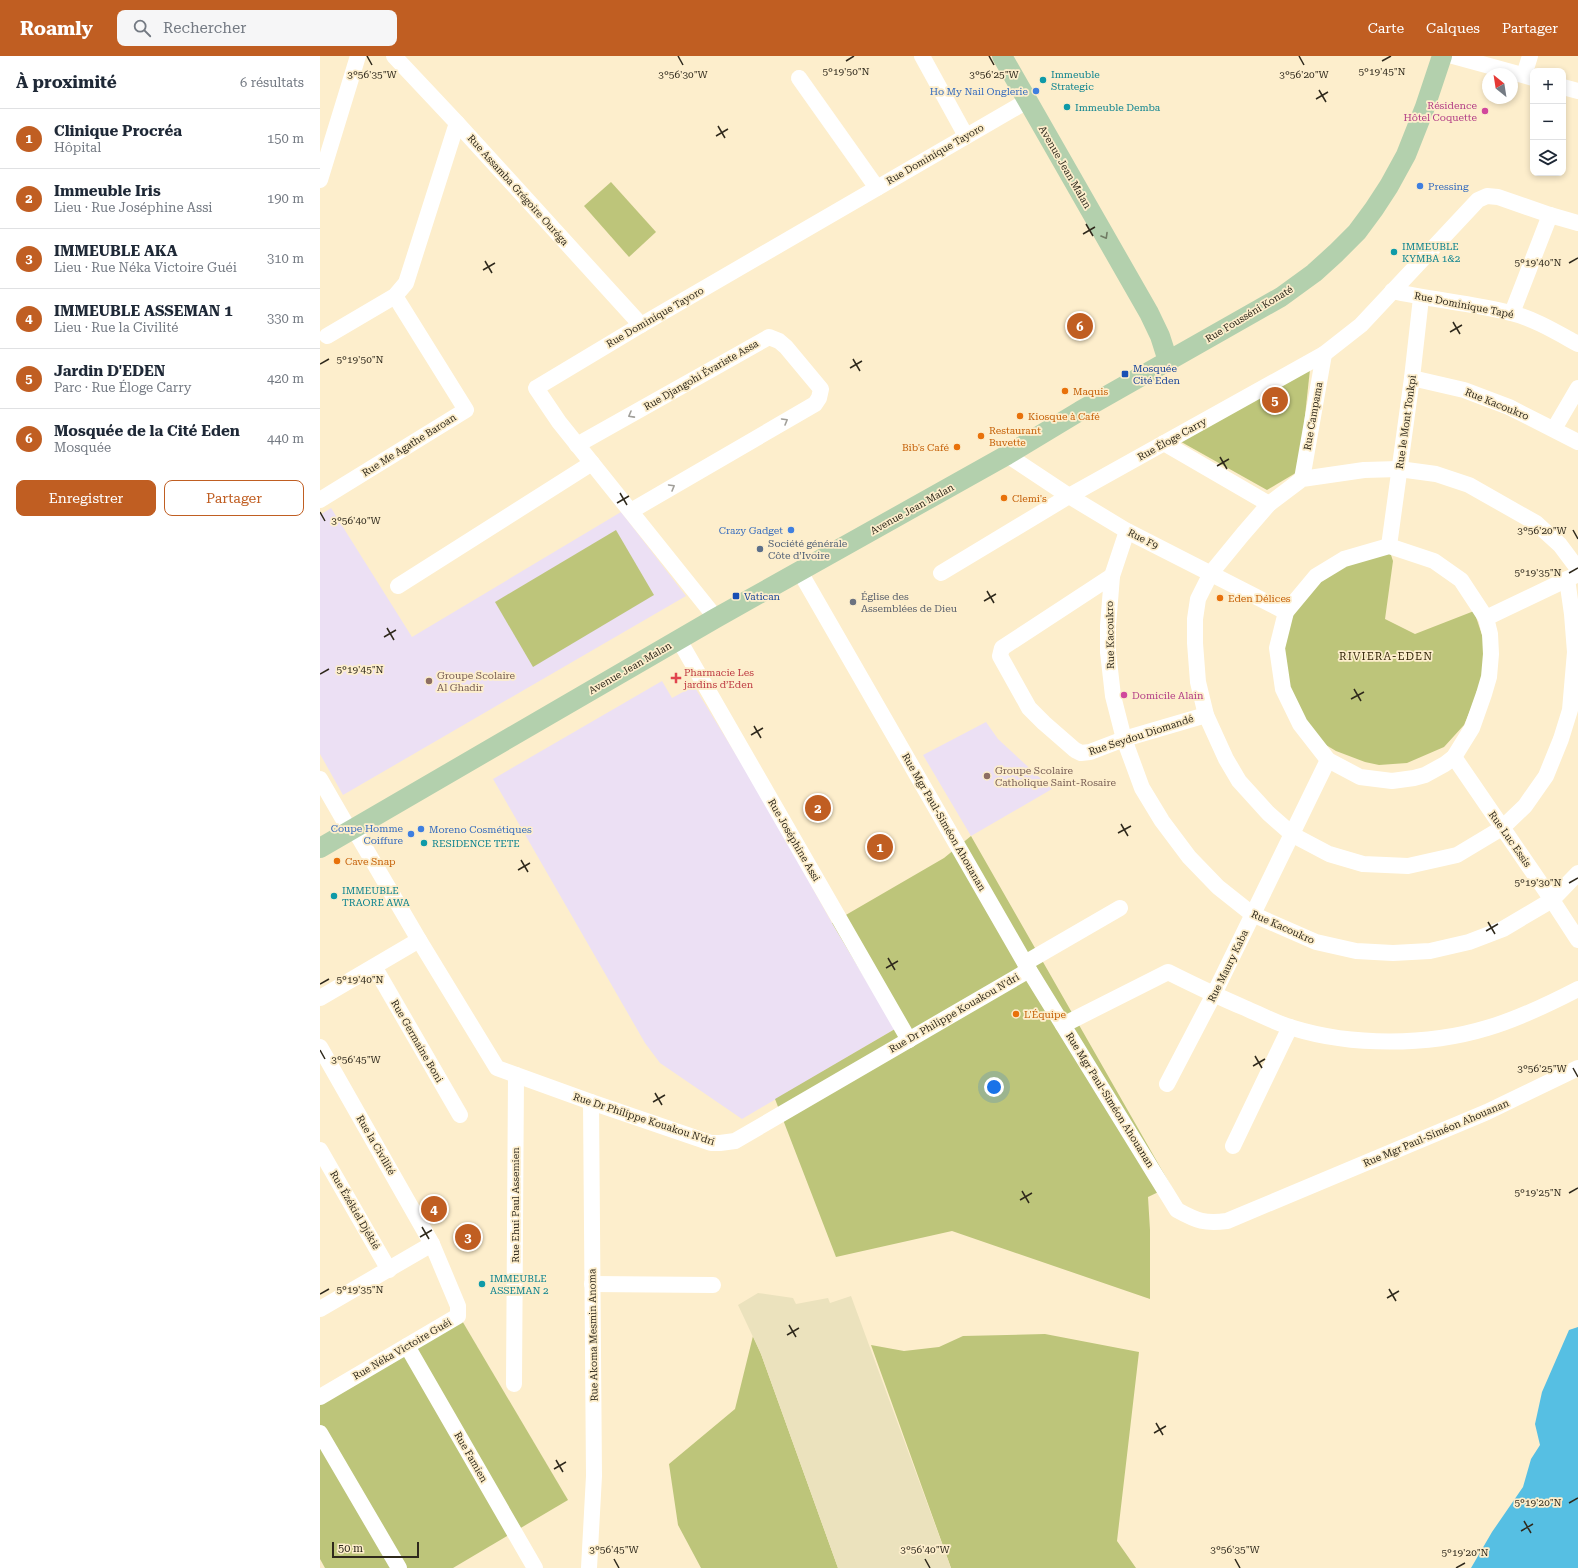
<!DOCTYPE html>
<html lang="fr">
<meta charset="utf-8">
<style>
:root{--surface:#fff;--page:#f6f6f7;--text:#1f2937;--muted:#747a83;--line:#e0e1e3;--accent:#c05e22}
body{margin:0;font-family:"Roboto Serif",serif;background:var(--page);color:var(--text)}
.controls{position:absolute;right:12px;top:12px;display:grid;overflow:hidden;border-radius:8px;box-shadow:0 2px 6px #0003}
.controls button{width:36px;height:36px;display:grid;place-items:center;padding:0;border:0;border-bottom:1px solid var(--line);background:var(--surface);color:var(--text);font:20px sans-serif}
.compass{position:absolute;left:1162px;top:12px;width:36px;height:36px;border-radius:50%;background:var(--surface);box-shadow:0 2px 6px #0003;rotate:330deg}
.scale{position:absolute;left:12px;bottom:10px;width:87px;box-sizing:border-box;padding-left:4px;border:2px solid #2f291c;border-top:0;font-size:11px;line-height:14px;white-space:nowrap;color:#2f291c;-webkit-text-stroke:3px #fdeecc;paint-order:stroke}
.you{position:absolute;left:674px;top:1031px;width:14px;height:14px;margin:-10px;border:3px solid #fff;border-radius:50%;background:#1a73e8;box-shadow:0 0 0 6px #1a73e833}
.badge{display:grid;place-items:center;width:26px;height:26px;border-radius:50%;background:var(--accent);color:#fff;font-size:13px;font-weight:700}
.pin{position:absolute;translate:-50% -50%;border:2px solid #fff;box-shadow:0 1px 4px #0006}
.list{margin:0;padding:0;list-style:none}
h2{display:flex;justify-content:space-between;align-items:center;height:52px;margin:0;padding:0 16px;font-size:17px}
h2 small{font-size:13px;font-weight:400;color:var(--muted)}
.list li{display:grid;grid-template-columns:26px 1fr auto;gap:12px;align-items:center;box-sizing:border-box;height:60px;padding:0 16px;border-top:1px solid var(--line)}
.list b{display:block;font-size:15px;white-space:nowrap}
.list p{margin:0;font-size:13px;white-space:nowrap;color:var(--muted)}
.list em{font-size:13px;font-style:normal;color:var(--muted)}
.actions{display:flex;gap:8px;padding:12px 16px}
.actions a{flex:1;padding:9px 0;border:1px solid var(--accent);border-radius:8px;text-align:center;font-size:14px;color:var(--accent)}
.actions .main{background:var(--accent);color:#fff}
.icon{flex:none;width:22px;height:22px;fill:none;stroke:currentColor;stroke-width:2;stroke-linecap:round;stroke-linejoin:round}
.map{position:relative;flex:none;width:1258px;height:1512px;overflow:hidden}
header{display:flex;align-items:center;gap:24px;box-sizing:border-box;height:56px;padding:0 20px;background:var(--accent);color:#fff}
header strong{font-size:19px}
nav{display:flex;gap:22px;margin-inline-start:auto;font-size:14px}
.search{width:280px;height:36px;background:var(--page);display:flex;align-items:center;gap:10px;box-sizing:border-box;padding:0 14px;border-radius:8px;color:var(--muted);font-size:15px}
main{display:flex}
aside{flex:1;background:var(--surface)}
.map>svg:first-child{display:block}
.education{fill:#ece0f4}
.green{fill:#bdc57a}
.sand{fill:#ebe2bd}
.water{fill:#56bfe3}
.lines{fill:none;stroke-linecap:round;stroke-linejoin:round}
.minor{stroke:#fff;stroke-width:16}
.major{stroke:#b3d0ad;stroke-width:20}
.oneway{stroke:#717c64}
.oneway2{stroke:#a19f99}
.ticks{fill:none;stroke:#2f291c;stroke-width:1.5}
.culture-dot{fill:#0f9aa8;stroke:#fdeecc;stroke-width:1.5}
.shop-dot{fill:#3f7fe0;stroke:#fdeecc;stroke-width:1.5}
.hotel-dot{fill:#d1479c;stroke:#fdeecc;stroke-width:1.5}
.transit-dot{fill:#1a4fb4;stroke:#fdeecc;stroke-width:1.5}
.food-dot{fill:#e8710a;stroke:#fdeecc;stroke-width:1.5}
.service-dot{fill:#5c6f8a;stroke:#fdeecc;stroke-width:1.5}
.worship-dot{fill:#6b7280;stroke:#fdeecc;stroke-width:1.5}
.health-dot{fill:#e0444e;stroke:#fdeecc;stroke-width:1.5}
.education-dot{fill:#8d6e63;stroke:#fdeecc;stroke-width:1.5}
.labels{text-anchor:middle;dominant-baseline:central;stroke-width:3.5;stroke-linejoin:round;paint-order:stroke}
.culture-label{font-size:10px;fill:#0d838f;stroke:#fdeecc;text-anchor:start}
.shop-label{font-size:10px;fill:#366cbe;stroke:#fdeecc;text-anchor:end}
.hotel-label{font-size:10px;fill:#b23c85;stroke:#fdeecc;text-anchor:end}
.street-label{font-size:10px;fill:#2f291c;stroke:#fdeecc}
.transit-label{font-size:10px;fill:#164399;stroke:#fdeecc;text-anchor:start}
.food-label{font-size:10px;fill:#c56008;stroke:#fdeecc;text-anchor:start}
.service-label{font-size:10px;fill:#4e5e75;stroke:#fdeecc;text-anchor:start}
.worship-label{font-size:10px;fill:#5b616d;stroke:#fdeecc;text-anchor:start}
.health-label{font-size:10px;fill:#be3a42;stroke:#fdeecc;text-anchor:start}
.education-label{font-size:10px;fill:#785e54;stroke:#fdeecc;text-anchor:start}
.neighbourhood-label{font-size:11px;letter-spacing:1px;fill:#34280a;stroke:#fdeecc}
.ticks-label{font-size:10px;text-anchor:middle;fill:#2f291c;stroke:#fdeecc;stroke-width:3.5;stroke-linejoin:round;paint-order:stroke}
</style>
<header>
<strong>Roamly</strong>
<div class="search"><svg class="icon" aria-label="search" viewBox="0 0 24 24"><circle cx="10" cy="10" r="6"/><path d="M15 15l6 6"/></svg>Rechercher</div>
<nav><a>Carte</a><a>Calques</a><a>Partager</a></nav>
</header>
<main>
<aside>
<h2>À proximité<small>6 résultats</small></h2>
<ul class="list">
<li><span class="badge">1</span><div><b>Clinique Procréa</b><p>Hôpital</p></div><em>150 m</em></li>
<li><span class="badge">2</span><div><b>Immeuble Iris</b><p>Lieu · Rue Joséphine Assi</p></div><em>190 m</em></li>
<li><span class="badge">3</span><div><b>IMMEUBLE AKA</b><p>Lieu · Rue Néka Victoire Guéi</p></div><em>310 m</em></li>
<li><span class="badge">4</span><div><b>IMMEUBLE ASSEMAN 1</b><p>Lieu · Rue la Civilité</p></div><em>330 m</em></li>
<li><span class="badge">5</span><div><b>Jardin D'EDEN</b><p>Parc · Rue Éloge Carry</p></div><em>420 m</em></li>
<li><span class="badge">6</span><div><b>Mosquée de la Cité Eden</b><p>Mosquée</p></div><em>440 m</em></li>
</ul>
<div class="actions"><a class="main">Enregistrer</a><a>Partager</a></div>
</aside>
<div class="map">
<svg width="1258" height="1512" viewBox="0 0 1258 1512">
<rect width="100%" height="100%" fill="#fdeecc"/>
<g class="education">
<path d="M11 452 92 581 301 456 366 540 23 739 0 698V459Z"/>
<path d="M342 625 352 642 374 630 437 733 512 867 575 973 422 1063 340 1007 325 987 173 723Z"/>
<path d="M666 666 678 683 732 733 651 780 603 699Z"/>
</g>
<g class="green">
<path d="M291 126 336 176 309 201 264 150Z"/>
<path d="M991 304 979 415 947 434 856 383Z"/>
<path d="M296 474 334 539 213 611 175 546Z"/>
<path d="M1070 496 1073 505 1065 563 1095 578 1154 555 1163 582 1165 605 1158 636 1144 669 1124 691 1087 707 1059 709 1045 706 1016 695 1006 689 984 665 968 632 962 592 968 562 999 523 1025 505Z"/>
<path d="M651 780 851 1130 828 1141 830 1174V1243L632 1175 516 1201 455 1043 575 973 512 867 624 802Z"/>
<path d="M141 1263 248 1444 133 1512H5L0 1503V1347Z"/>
<path d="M725 1278 819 1296 797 1485 816 1512H631L551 1289 584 1295 619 1291 643 1280Z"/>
<path d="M433 1280 441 1298 518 1512H381L358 1469 349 1408 415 1353Z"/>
</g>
<path class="sand" d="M438 1237 473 1242 476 1248 508 1242 510 1247 531 1240 631 1512H518L441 1298 418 1249Z"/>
<path class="water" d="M1258 1271V1512H1151L1172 1476 1203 1431 1211 1403 1220 1389 1215 1368 1222 1336 1249 1274Z"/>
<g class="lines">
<g class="minor">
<path d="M74 0 137 67 321 269"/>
<path d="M602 0 646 80"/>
<path d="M1133 0 1213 22"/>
<path d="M1204 19 1210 0"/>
<path d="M479 22 557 132"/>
<path d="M1243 31 1258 35"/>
<path d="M0 124 38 0"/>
<path d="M1072 235C1112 244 1152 247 1191 257 1213 262 1238 277 1258 288"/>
<path d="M1192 257 1230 159"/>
<path d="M7 280 75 240 86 227 137 67"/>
<path d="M1092 322 1144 334 1189 351 1258 386"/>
<path d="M1234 373 1258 332"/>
<path d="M844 387 949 448"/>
<path d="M257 389 449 281 459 285 466 291 501 333 499 342 495 348 311 455"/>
<path d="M687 399 749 440 807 475 966 556"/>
<path d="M982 423 1004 298"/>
<path d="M0 444 146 354 75 240"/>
<path d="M807 475 792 520 788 570V596L793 640 804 683 822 732 842 765 869 801 898 831 932 858 996 886 1036 895 1073 897 1110 895 1149 886 1183 873 1232 844 1258 817"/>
<path d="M1069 490 1114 505 1141 524 1166 562 1170 578 1171 598 1169 621 1164 638 1152 672 1134 701 1125 708 1105 719 1094 722 1072 725 1040 721 1008 704 980 668 963 633 957 592 966 556 996 520 1024 503Z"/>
<path d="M1069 490 1092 322 1101 242"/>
<path d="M480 516 709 914 857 1154C877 1165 885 1168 907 1165L1167 1056 1258 1012"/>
<path d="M621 517 749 440 1004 298 1041 269 1158 144 1167 140 1178 141 1230 159 1258 167"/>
<path d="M792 520 682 592 680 600 709 652 724 667 755 694 761 697 770 696 804 683 886 659"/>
<path d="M1247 523 1252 558 1255 596 1250 654 1241 683 1226 720 1205 750 1182 772 1137 799 1088 810 1043 808 1009 798 973 779 948 757 919 725 906 703 886 659 878 626 875 587V563L878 543 891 517 923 478 949 448 982 423 1044 414 1079 413 1116 418 1149 429 1216 467 1240 489 1258 513"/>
<path d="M78 530 272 407"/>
<path d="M396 562 239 366 216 332 321 269 707 45"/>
<path d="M1166 562 1256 519"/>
<path d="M359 584 589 984"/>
<path d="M1134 701 1232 844 1258 884"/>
<path d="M0 723 30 775"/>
<path d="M34 773 99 884 177 1012 271 1046 391 1087H400L415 1085 709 914"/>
<path d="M705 907 800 852"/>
<path d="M55 912 140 1059"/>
<path d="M0 942 99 884"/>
<path d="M743 969 848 916C874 929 899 941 925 952 941 959 956 967 973 972 1031 990 1108 990 1167 972 1198 963 1229 948 1258 933"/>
<path d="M0 991 112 1188 138 1250V1260L0 1341"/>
<path d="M847 1028 894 938 1008 704"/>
<path d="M913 1090 970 971"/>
<path d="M0 1094 69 1214"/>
<path d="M272 1228 393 1229"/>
<path d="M0 1253 112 1188"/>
<path d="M87 1290 215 1512"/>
<path d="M194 1328 196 1019"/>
<path d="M0 1377 79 1512"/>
<path d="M269 1512 274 1420 271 1046"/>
</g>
<g class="major">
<path d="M682 0 829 257 840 280 848 305"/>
<path d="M0 792 396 562 687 399 760 355 961 241 994 217 1016 197 1037 176 1054 153 1069 130 1086 99 1105 51 1122 0"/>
</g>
</g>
<defs><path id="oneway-chevron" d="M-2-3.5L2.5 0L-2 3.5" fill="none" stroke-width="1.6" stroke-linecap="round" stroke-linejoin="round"/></defs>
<use class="oneway" href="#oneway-chevron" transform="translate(785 180) rotate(60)"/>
<g class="oneway2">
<use href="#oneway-chevron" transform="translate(311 359) rotate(151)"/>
<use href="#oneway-chevron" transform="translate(465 365) rotate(-30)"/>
<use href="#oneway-chevron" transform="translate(352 431) rotate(-30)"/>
</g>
<path class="ticks" d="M47 0 52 9M358 0 363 9M669 0 674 9M979 0 984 9M526 5 534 0M1062 5 1071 0M999 34 1006 46M996 43 1008 36M398 70 405 82M396 80 408 73M766 168 773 180M763 178 775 171M165 205 172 217M1249 207 1258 202M163 214 175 207M1133 266 1140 278M1130 276 1142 269M533 303 540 315M0 308 9 303M530 312 542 305M900 401 907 413M897 410 909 403M300 437 307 449M297 447 309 440M0 456 5 465M1253 474 1258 483M1249 517 1258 512M667 535 674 547M664 545 676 538M67 572 74 584M64 581 76 574M0 618 9 613M1034 633 1041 645M1031 643 1044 636M434 670 441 682M431 679 443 672M801 768 808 780M798 777 811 770M201 804 208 816M198 814 210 807M1249 827 1258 822M1168 866 1175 878M1166 875 1178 868M568 902 575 914M566 912 578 905M0 928 9 923M0 994 5 1003M935 1000 942 1012M933 1010 945 1003M1253 1012 1258 1021M335 1037 342 1049M333 1046 345 1039M702 1135 709 1147M1249 1137 1258 1132M700 1144 712 1137M102 1171 109 1183M100 1181 112 1174M1069 1233 1076 1245M0 1238 9 1233M1067 1242 1079 1235M469 1269 476 1281M467 1279 479 1272M836 1367 843 1379M834 1377 846 1370M236 1404 243 1416M234 1413 246 1406M1249 1447 1258 1442M1204 1465 1211 1477M1201 1475 1213 1468M294 1503 299 1512M605 1503 610 1512M915 1503 920 1512M1136 1512 1145 1507"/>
<g class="culture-dot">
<circle cx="723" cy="24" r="4"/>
<circle cx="747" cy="51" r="4"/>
<circle cx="1074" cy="196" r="4"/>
<circle cx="104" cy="787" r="4"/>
<circle cx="14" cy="840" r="4"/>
<circle cx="162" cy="1228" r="4"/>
</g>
<g class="shop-dot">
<circle cx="716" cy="35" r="4"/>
<circle cx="1100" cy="130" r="4"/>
<circle cx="471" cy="474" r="4"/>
<circle cx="101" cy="773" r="4"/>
<circle cx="91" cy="778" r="4"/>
</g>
<g class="hotel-dot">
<circle cx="1165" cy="55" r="4"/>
<circle cx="804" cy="639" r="4"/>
</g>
<g class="transit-dot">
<rect x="801" y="314" width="8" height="8" rx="2"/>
<rect x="412" y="536" width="8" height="8" rx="2"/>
</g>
<g class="food-dot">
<circle cx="745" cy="335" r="4"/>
<circle cx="700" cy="360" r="4"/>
<circle cx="661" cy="380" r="4"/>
<circle cx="637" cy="391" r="4"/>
<circle cx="684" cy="442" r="4"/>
<circle cx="900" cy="542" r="4"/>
<circle cx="17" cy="805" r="4"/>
<circle cx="696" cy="958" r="4"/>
</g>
<circle class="service-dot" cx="440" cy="493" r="4"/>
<circle class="worship-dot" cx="533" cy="546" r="4"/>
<path class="health-dot" d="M354 616h4v4h4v4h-4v4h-4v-4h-4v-4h4z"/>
<g class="education-dot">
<circle cx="109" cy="625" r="4"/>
<circle cx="667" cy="720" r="4"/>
</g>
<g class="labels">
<g class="culture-label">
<text x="731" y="18">Immeuble<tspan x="731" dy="12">Strategic</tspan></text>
<text x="755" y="51">Immeuble Demba</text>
<text x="1082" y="190">IMMEUBLE<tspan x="1082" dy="12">KYMBA 1&amp;2</tspan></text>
<text x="112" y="787">RESIDENCE TETE</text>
<text x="22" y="834">IMMEUBLE<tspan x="22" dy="12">TRAORE AWA</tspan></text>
<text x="170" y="1222">IMMEUBLE<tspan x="170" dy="12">ASSEMAN 2</tspan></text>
</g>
<g class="shop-label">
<text x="708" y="35">Ho My Nail Onglerie</text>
<text x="1108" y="130" text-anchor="start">Pressing</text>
<text x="463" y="474">Crazy Gadget</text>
<text x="83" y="772">Coupe Homme<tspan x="83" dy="12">Coiffure</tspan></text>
<text x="109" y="773" text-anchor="start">Moreno Cosmétiques</text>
</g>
<g class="hotel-label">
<text x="1157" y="49">Résidence<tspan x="1157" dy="12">Hôtel Coquette</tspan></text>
<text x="812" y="639" text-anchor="start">Domicile Alain</text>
</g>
<g class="street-label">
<text transform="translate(615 98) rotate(-30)">Rue Dominique Tayoro</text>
<text transform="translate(745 111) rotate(60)">Avenue Jean Malan</text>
<text transform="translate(198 134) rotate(48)">Rue Assamba Grégoire Ouréga</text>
<text transform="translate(1144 249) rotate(11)">Rue Dominique Tapé</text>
<text transform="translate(929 258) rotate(-31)">Rue Fousséni Konaté</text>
<text transform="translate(335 261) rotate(-30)">Rue Dominique Tayoro</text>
<text transform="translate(381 319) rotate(-30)">Rue Djangohi Évariste Assa</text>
<text transform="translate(1177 348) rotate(22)">Rue Kacoukro</text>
<text transform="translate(993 360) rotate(-80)">Rue Campama</text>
<text transform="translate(1086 366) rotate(-82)">Rue le Mont Tonkpi</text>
<text transform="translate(852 383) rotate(-29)">Rue Éloge Carry</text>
<text transform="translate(89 389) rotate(-32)">Rue Me Agathe Baroan</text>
<text transform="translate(592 453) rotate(-29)">Avenue Jean Malan</text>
<text transform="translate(823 483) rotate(27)">Rue F9</text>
<text transform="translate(790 579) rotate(-91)">Rue Kacoukro</text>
<text transform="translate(310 612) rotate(-30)">Avenue Jean Malan</text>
<text transform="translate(821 679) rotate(-18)">Rue Seydou Diomandé</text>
<text transform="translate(624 766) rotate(60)">Rue Mgr Paul-Siméon Ahouanan</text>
<text transform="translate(1190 783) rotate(55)">Rue Luc Essis</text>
<text transform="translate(474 784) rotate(60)">Rue Joséphine Assi</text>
<text transform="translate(963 871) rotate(24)">Rue Kacoukro</text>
<text transform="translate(908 910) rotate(-64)">Rue Maury Kaba</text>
<text transform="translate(634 957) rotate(-30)">Rue Dr Philippe Kouakou N'dri</text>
<text transform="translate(97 985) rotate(60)">Rue Germaine Boni</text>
<text transform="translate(790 1044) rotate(58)">Rue Mgr Paul-Siméon Ahouanan</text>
<text transform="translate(324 1063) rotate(18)">Rue Dr Philippe Kouakou N'dri</text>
<text transform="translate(1116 1077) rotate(-23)">Rue Mgr Paul-Siméon Ahouanan</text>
<text transform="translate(56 1089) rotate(60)">Rue la Civilité</text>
<text transform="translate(195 1149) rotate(-90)">Rue Ehui Paul Assemien</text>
<text transform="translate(35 1154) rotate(60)">Rue Ézékiel Djékié</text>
<text transform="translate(273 1279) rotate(-91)">Rue Akoma Mesmin Anoma</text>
<text transform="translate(82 1293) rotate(-30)">Rue Néka Victoire Guéi</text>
<text transform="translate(151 1401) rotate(60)">Rue Famien</text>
</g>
<g class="transit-label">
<text x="813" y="312">Mosquée<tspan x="813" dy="12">Cité Eden</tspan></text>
<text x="424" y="540">Vatican</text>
</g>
<g class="food-label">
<text x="753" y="335">Maquis</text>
<text x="708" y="360">Kiosque à Café</text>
<text x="669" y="374">Restaurant<tspan x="669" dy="12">Buvette</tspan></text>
<text x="629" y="391" text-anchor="end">Bib's Café</text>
<text x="692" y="442">Clemi's</text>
<text x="908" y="542">Eden Délices</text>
<text x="25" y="805">Cave Snap</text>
<text x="704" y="958">L'Équipe</text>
</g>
<g class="service-label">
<text x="448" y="487">Société générale<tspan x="448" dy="12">Côte d’Ivoire</tspan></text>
</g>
<g class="worship-label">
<text x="541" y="540">Église des<tspan x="541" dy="12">Assemblées de Dieu</tspan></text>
</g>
<g class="health-label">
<text x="364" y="616">Pharmacie Les<tspan x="364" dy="12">jardins d’Eden</tspan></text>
</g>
<g class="education-label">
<text x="117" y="619">Groupe Scolaire<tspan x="117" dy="12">Al Ghadir</tspan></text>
<text x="675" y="714">Groupe Scolaire<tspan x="675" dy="12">Catholique Saint-Rosaire</tspan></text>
</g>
<g class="neighbourhood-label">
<text x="1066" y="600">RIVIERA-EDEN</text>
</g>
</g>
<g class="ticks-label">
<text x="526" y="19">5°19'50"N</text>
<text x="1062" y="19">5°19'45"N</text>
<text x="52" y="22">3°56'35"W</text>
<text x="363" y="22">3°56'30"W</text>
<text x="984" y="22">3°56'20"W</text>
<text x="674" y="22">3°56'25"W</text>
<text x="1218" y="210">5°19'40"N</text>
<text x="40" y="307">5°19'50"N</text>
<text x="36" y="468">3°56'40"W</text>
<text x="1222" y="478">3°56'20"W</text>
<text x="1218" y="520">5°19'35"N</text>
<text x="40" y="617">5°19'45"N</text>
<text x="1218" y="830">5°19'30"N</text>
<text x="40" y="927">5°19'40"N</text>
<text x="36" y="1007">3°56'45"W</text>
<text x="1222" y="1016">3°56'25"W</text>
<text x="1218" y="1140">5°19'25"N</text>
<text x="40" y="1237">5°19'35"N</text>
<text x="1218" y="1450">5°19'20"N</text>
<text x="294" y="1497">3°56'45"W</text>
<text x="605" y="1497">3°56'40"W</text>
<text x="915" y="1497">3°56'35"W</text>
<text x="1145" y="1500">5°19'20"N</text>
</g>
</svg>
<div class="controls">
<button>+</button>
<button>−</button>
<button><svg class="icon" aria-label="layers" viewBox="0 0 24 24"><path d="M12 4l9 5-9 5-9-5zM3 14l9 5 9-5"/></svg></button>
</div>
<svg class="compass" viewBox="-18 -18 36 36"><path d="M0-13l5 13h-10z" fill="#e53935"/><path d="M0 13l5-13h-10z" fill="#747a83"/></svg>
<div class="scale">50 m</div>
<div class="you"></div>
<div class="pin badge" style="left:560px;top:791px">1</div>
<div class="pin badge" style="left:498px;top:752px">2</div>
<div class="pin badge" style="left:148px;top:1181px">3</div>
<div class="pin badge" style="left:114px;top:1153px">4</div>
<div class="pin badge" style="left:955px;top:344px">5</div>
<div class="pin badge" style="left:760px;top:270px">6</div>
</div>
</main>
